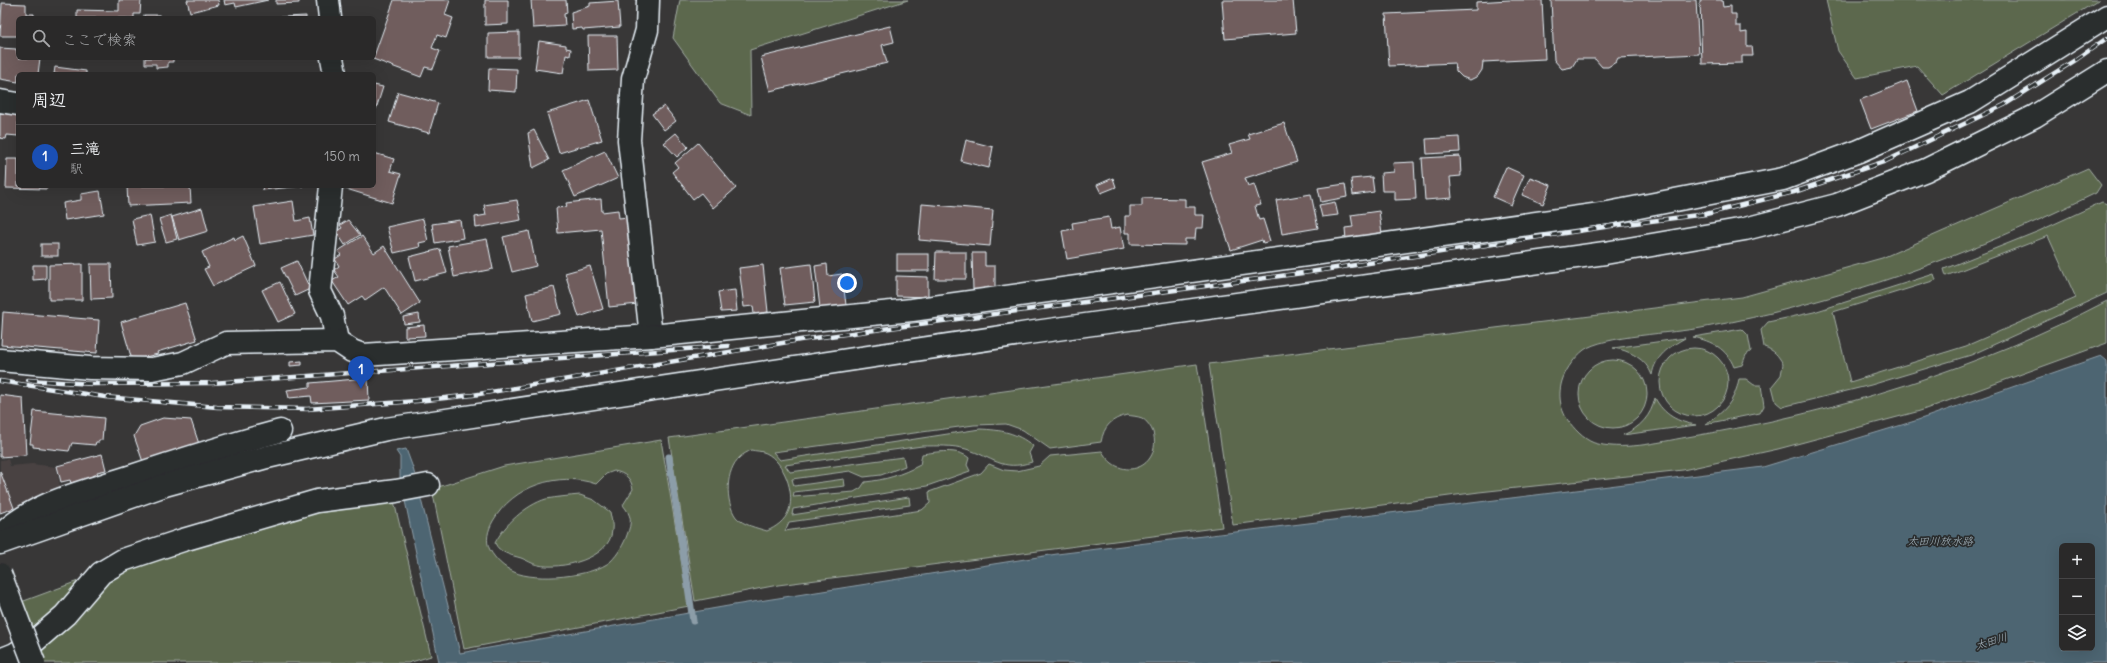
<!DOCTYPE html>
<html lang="ja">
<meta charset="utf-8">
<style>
:root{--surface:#2a2929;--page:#363535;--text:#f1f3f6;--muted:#a5a6a8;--line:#464546;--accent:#ffd166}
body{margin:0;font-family:Delius,"Klee One",sans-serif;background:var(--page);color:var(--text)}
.controls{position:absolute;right:12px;bottom:12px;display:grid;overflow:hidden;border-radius:6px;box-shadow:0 4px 16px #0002}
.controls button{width:36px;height:36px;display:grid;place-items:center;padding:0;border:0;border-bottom:1px solid var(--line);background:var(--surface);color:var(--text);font:20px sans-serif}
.you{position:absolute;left:847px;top:283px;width:14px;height:14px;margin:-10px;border:3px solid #fff;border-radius:50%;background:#1a73e8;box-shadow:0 0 0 6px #1a73e833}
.badge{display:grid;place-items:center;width:26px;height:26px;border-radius:50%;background:var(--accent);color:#fff;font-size:13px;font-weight:700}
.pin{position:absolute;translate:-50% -33px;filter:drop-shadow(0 1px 2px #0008)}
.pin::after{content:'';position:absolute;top:21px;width:14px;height:12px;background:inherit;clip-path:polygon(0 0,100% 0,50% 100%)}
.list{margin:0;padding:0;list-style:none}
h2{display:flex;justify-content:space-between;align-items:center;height:52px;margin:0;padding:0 16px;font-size:17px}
h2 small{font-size:13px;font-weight:400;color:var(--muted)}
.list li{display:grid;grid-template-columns:26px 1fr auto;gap:12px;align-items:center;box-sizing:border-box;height:64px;padding:0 16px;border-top:1px solid var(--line)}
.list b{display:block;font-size:15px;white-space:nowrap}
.list p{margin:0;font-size:13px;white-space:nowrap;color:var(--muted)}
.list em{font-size:13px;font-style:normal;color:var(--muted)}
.icon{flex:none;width:22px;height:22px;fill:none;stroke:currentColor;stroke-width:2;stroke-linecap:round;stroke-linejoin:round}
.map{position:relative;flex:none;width:2107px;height:663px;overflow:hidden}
.search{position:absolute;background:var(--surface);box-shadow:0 4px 16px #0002;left:16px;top:16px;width:360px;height:44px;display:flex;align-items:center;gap:10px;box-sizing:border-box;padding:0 14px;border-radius:6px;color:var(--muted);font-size:15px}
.panel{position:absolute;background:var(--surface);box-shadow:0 4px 16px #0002;left:16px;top:72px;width:360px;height:116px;border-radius:6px}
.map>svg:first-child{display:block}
.built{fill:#494242}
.green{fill:#5c674e;stroke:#a2aca3;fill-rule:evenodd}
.water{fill:#4e6572;stroke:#8c9da8;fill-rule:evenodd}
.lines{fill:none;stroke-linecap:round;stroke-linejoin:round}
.stream{stroke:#8c9da8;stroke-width:7}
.building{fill:#705d5d;stroke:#e8f1f8}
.minor-casing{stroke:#e8f1f8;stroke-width:25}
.minor{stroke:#2a2d2e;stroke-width:22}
.rail-casing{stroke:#e8f1f8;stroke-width:4.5}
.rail{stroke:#2a2d2e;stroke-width:3;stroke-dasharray:9;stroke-linecap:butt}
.minor-bridge-casing{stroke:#e8f1f8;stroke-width:25;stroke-linecap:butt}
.minor-bridge{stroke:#2a2d2e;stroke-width:22}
.labels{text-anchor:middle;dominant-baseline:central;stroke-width:3.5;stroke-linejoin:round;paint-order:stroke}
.water-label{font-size:11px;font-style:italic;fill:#aab9c2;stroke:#2a2d2e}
</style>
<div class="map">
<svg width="2107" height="663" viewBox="0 0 2107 663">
<rect width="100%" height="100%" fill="#383737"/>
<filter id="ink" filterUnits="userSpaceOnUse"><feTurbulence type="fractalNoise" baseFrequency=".025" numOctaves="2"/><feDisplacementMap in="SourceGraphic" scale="8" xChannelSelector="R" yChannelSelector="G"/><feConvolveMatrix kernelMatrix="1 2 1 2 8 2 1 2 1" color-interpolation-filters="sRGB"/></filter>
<g filter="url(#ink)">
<path class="built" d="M8 459 10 466 32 464 56 467 61 490 0 513V460Z"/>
<g class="green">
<path d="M680 0H908L750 50 751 115 720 103 673 38Z"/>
<path d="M1826 0H2099L1943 95 1917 66 1857 78 1838 51Z"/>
<path d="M2088 168 2101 185 2096 193C1972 254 1838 303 1701 328 1675 333 1602 336 1584 350 1575 357 1567 368 1563 378 1557 394 1560 411 1570 423 1577 432 1587 442 1598 444 1629 451 1663 441 1693 436 1836 413 1979 368 2107 301V343L1920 411 1778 449 1683 470 1479 492 1233 525 1209 364 1742 297 1882 258Z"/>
<path d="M2102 202 2107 204V293L1971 355 1871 385 1782 407 1776 402 1772 386 1781 375 1783 364C1778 355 1774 350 1764 347L1761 330 1768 322 1814 312 1934 274 1936 280 1833 312 1850 382 1966 346 2076 298 2048 236 1946 276 1944 269 2039 231Z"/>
<path d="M1742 329 1748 335 1751 351 1746 355 1742 365 1734 367C1727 349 1712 341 1693 337Z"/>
<path d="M1685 338C1669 347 1655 356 1652 375 1646 359 1629 350 1613 348Z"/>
<circle cx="1694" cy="382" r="34"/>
<circle cx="1613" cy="394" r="34"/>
<path d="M1197 364 1222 527 778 585 695 601 669 438ZM1127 415C1131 416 1137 416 1142 418 1147 421 1151 427 1153 432 1163 468 1120 484 1102 451L1050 456 1039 466 1017 471 1004 470 989 464 981 473 929 492 930 503 922 510 785 531 789 522 910 505 909 497 792 515 793 509 927 486 970 471 967 465 969 458C958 448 936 452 922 454L920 465C901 475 885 480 865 482L861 488 854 492 793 497 794 492 845 486 844 479 794 486 792 479 850 471 864 477 881 475 905 466 903 457 790 472 785 465 922 446C937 446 952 445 966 449 993 457 1001 472 1032 462L1029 453 1033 446C1016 432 1001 430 980 429L780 460 773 452 974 425 1006 424 1023 430 1050 449 1101 442C1104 426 1111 419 1127 415ZM751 450C755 451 762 451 766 453 784 462 795 492 789 510 785 521 776 527 767 531 757 528 743 525 736 517 725 502 725 470 740 457 743 454 748 452 751 450Z"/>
<path d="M1739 379H1746L1754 385H1761L1764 406 1760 413 1705 424C1724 413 1735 401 1739 379Z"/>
<path d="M1655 398C1664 415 1678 422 1696 425L1623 435C1640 428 1651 416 1655 398Z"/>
<path d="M661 440 689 606 464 649 432 489 504 466ZM614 471C625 473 631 478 633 489L623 505C632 516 632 522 627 535 624 544 618 554 611 561 593 577 535 582 514 572 503 567 496 560 490 550 485 541 488 530 493 521 513 486 558 471 596 484L606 474Z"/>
<path d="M580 495 594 500 610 512C611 518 613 525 612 530 611 559 560 570 538 565 532 564 527 560 521 558 511 555 499 553 495 543 504 525 526 505 546 499 557 497 569 496 580 495Z"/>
<path d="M393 497 431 656 408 663H19L85 599 127 566 326 504Z"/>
<path d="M78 581 81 586 65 608 17 639 5 608Z"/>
</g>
<path class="water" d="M2101 356 2107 361V663H435L439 662 400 477V457L396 451 406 449 413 468 460 653 734 605 1057 554 1763 467 1915 421ZM2062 546H2092V648H2062Z"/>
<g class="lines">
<path class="stream" d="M669 457 693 621"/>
</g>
<g class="building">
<path d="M119 0H141L140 14H134V18H77V10L119 11Z"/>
<path d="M187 0H218L219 5 190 12Z"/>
<path d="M224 0H268L236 7 235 3 225 5Z"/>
<path d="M276 0H299V3L276 4Z"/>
<path d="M394 0H450L445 15 453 18 446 38 437 35 432 48 440 51 433 69 425 67 421 77 373 59Z"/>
<path d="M485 0H508V24L485 25Z"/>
<path d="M531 0H566L567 13 564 14 565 26 533 28Z"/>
<path d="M1222 0H1293L1296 33 1225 39Z"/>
<path d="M1509 0H1542L1545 59 1483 62 1482 70 1478 76 1470 80 1462 77 1456 71 1455 63 1389 66 1386 14 1476 10V2Z"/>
<path d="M1551 0H1696L1699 54 1618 58 1616 62 1608 67H1602L1595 59H1577L1572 67 1562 69 1554 60Z"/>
<path d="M1700 0H1722L1723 7 1731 6V14H1736V26H1741V33L1747 32V46H1752L1753 56H1742V63L1702 64Z"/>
<path d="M618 1 620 27 583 30 582 28 572 29 571 12 590 6V3Z"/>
<path d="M2 3 26 4V14H34V18H18V36H0Z"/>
<rect x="144" y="15" width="15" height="3"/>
<path d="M306 16V18H264Z"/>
<path d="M890 26 894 42 882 45 887 63 770 91 761 57Z"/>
<path d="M519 32V57H488V33Z"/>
<path d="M588 36H617L618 70 589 71Z"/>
<path d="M539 41 566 45V48L571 49 570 56 566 55 563 73 535 69Z"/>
<path d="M0 48 16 49 18 58H40L38 74H18V82L0 79Z"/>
<path d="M145 58H173V62H168V67L156 68V64H145Z"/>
<path d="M55 67 86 71V74H54Z"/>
<path d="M489 68 517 69 516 92 488 90Z"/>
<path d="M1907 81 1918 111 1871 129 1860 100Z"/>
<path d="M374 85 383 87 376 109 374 108Z"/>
<path d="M398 92 438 103 429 133 389 122Z"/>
<path d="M589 100 602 140 559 153 547 113Z"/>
<path d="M664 106 676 121 664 130 652 114Z"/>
<path d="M0 113 18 115V136L7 135 6 139 0 138Z"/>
<path d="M1284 123 1297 162 1245 178 1248 186 1254 184 1261 205 1255 206 1259 220 1263 219 1270 241 1263 243 1262 240 1231 250 1202 162 1232 153 1229 145 1250 139 1248 134Z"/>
<path d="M534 130 549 160 533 168 528 133Z"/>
<path d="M676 133 688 147 677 157 664 143Z"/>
<path d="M1459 137 1460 152 1427 154 1426 139Z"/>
<path d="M966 140 993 147 989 168 961 161Z"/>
<path d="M698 143 736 188 713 208 701 193 693 199 672 172 678 167 675 163Z"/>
<path d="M605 151 618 178 575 197 563 170Z"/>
<path d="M374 153 394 159 390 171 401 174 392 203 343 188 344 186H374Z"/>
<path d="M1460 156 1461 176 1450 177 1452 198 1425 200 1422 158Z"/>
<path d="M7 159H18V186H47V189L6 188Z"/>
<path d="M1414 162 1416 199 1395 200V191H1382L1381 173 1394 172 1393 163Z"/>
<path d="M1506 167 1524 175 1511 205 1493 197Z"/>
<path d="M1372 177 1374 192 1353 195 1351 179Z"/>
<path d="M1530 177 1551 185 1543 204 1522 195Z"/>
<path d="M1113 178 1116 187 1101 193 1097 185Z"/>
<path d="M1345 184 1347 197 1321 202 1318 188Z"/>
<path d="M127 186H190L191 203 128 206Z"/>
<path d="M262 186H303L263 190Z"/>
<path d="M100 191 104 214 65 220 63 203 81 200V194Z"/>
<path d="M1311 194 1318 228 1282 234 1276 200Z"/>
<path d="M1142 198 1185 199V207H1195V215H1204L1203 228H1196L1195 239H1185V245L1130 244V233H1125V216H1130V206H1142Z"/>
<path d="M601 199 602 212 618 210 619 218 628 217 638 304 609 307 601 229 558 233 556 208 567 207 566 203Z"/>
<path d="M517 200 521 220 476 228 475 217 486 215 484 205Z"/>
<path d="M293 201 296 221 310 218 313 235 260 244 254 207Z"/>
<path d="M1335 202 1338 215 1322 217 1319 205Z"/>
<path d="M922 204 993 210 990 246 919 240Z"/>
<path d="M202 208 208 231 179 240 172 217Z"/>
<path d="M1379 211 1382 235 1346 240 1345 228 1353 227 1351 215Z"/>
<path d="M150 215 155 242 137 245 132 219Z"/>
<path d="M171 215 177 239 166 242 159 219Z"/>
<path d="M1109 217 1111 229 1120 227 1124 249 1067 259 1062 231 1073 229 1072 223Z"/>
<path d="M423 219 428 241 419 243 420 247 394 253 387 227Z"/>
<path d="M348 220 360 235 345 245 336 231 342 228 340 225Z"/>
<path d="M460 220 463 238 435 243 432 224Z"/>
<path d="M529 231 536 266 512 272 503 237Z"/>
<path d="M243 236 256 266 213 286 204 269 209 267 202 252 234 237 235 240Z"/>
<path d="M362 236 374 253 384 246 420 303 402 315 384 287 365 300 362 296 348 305 332 281 339 277 334 270 339 266 335 259 341 255 338 251Z"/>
<path d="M487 239 493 269 454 277 448 246Z"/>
<rect x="41" y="244" width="17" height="12"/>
<path d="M440 249 447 273 415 281 409 257Z"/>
<path d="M936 252H966V279H935Z"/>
<path d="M972 253H985V266H995V290H973Z"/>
<rect x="897" y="254" width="32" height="17"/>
<path d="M297 261 310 289 295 296 281 268Z"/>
<path d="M82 264V300H49V265Z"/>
<path d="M90 264H111L112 298 91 299Z"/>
<path d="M811 264 815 302 785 305 780 268Z"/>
<path d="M827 264 828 276 842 274 846 305 820 308 815 266Z"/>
<path d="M33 265H46V279L33 280Z"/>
<path d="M763 265 768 312 754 314 753 306 744 307 739 268Z"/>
<path d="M590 266 603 309 579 317 565 273Z"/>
<path d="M896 276 928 277V297L896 296Z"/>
<path d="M280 282 295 314 278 322 262 290Z"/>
<path d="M554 287 561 314 532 321 526 294Z"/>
<path d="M735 290 737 311 721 312 718 292Z"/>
<path d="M185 303 197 340 157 352 158 354 132 360 121 322Z"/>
<path d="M3 312 99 320 97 353 1 345Z"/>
<path d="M419 314 420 322 404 324 403 317Z"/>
<path d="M424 325 425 336 405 337V327Z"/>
<path d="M302 361V365L290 366V362Z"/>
<path d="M368 378 369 400 312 403 311 396 289 398 287 390 310 387V383Z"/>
<path d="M0 395 23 398 26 455 0 457Z"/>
<path d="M34 411 104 418 102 440H99V442H96L95 445 72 443 69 451 33 447V444H30Z"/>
<path d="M163 418 191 420 199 444 143 462 134 436 140 426Z"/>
<path d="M102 454 106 470 97 472 98 476 71 483 70 480 61 482 57 466Z"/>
<path d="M0 471 14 508 0 513Z"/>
</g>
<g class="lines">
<defs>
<g id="minor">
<path d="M328 0 330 18"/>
<path d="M648 0 647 30 633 79 629 140 651 336"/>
<path d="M332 58 335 74"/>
<path d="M0 101 18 104"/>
<path d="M331 186 320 291 332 316 337 341"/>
<path d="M0 360 90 368 152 369 183 363 226 343 337 341 352 351 363 355 651 336 912 310 1608 213 1783 179 1859 151 1970 102 2107 16"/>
<path d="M0 536C32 503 83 492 126 478 177 461 228 445 280 431"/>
<path d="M0 543 165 485 267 457 386 429 1028 333 1605 253 1745 229 1837 205 1926 170 2035 116 2107 71"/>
<path d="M0 660 15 654 35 641 65 615 101 573 123 560 183 540 317 501 396 491 428 485"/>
</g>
</defs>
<use href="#minor" class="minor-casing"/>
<use href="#minor" class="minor"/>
<defs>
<g id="rail">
<path d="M28 380 93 384 212 383 728 346"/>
<path d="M0 381 105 397 217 407 307 409 417 401 473 395 800 340 1310 272 1611 226 1706 214 1794 192 1886 161 2004 105 2077 59 2107 38"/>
</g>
</defs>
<use href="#rail" class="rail-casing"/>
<use href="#rail" class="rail"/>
<defs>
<path id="minor-bridge" d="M0 574 34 663"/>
</defs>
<use href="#minor-bridge" class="minor-bridge-casing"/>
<use href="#minor-bridge" class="minor-bridge"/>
</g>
</g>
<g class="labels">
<g class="water-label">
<text x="1940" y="541">太田川放水路</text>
<text transform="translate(1991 641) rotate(-17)">太田川</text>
</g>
</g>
</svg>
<div class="controls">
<button>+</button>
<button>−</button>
<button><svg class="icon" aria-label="layers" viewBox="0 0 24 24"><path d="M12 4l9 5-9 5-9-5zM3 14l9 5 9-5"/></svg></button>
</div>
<div class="you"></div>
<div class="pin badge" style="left:361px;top:389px;background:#1a4fb4">1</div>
<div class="search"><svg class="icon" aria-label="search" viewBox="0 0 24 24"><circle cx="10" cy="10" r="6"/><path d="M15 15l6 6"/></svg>ここで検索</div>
<section class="panel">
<h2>周辺<small></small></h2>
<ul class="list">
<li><span class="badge" style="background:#1a4fb4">1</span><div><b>三滝</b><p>駅</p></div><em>150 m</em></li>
</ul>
</section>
</div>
